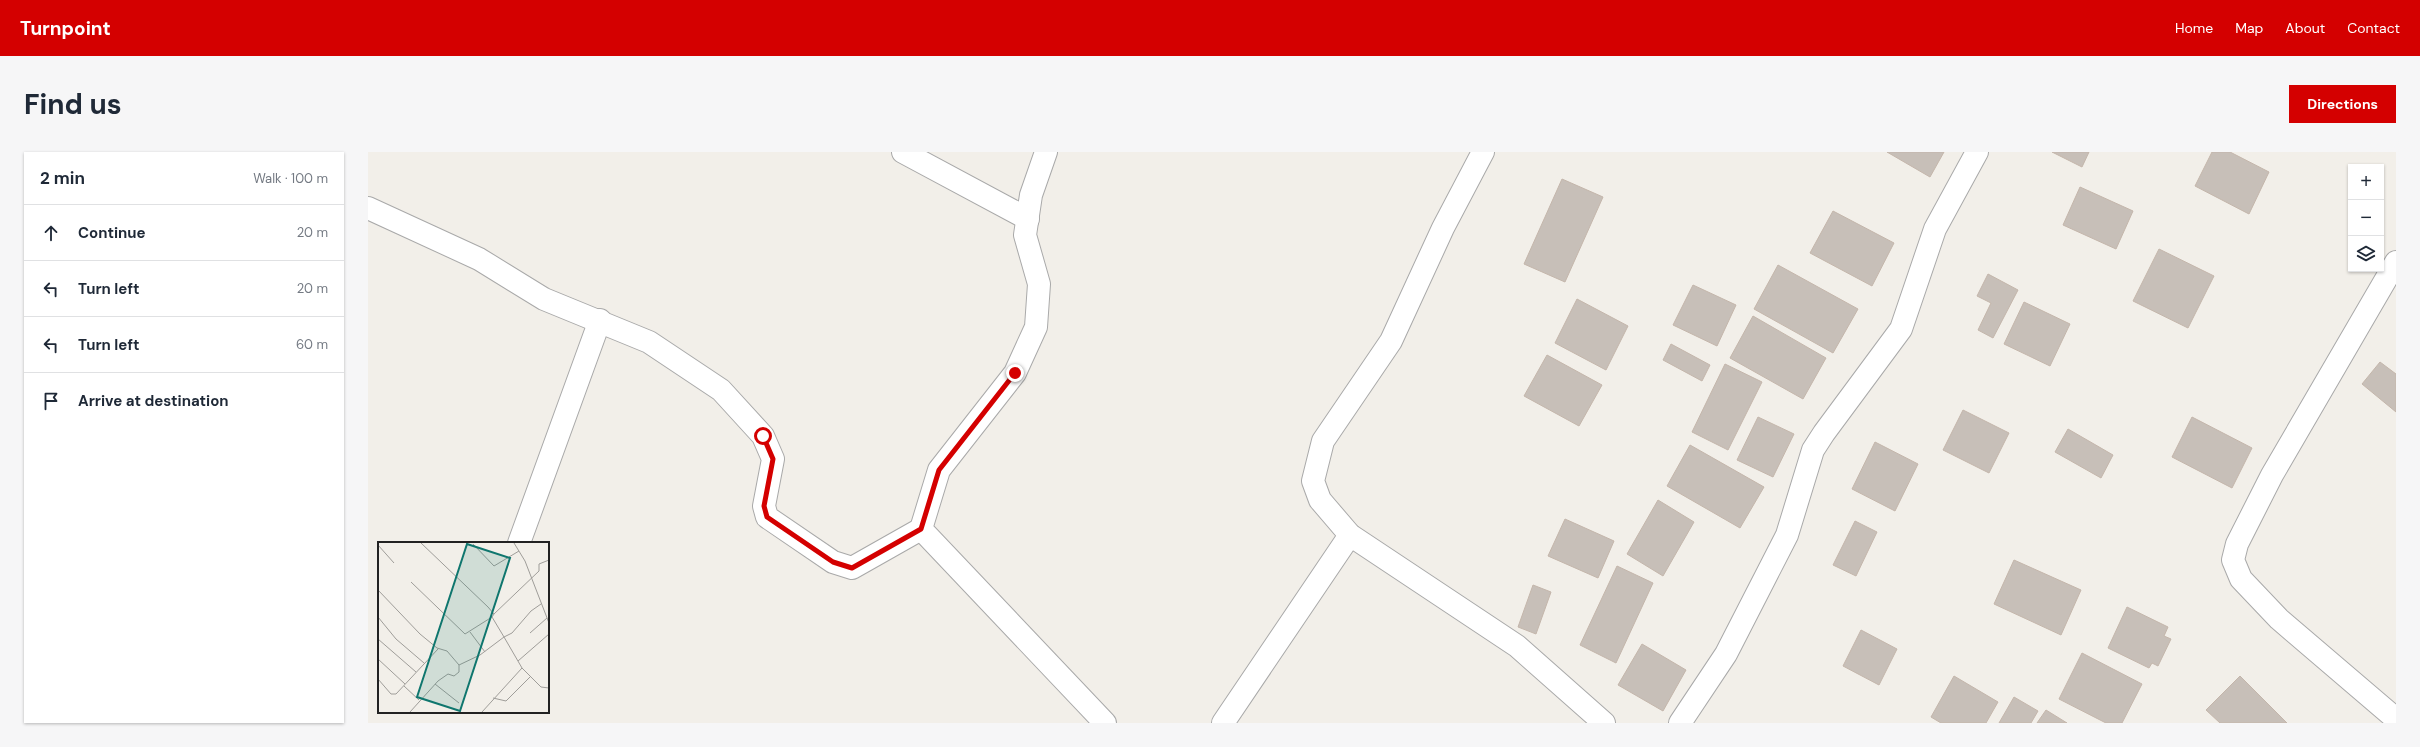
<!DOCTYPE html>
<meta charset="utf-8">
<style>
:root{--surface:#fff;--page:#f6f6f7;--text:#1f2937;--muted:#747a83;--line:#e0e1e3;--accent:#d40000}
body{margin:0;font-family:"DM Sans",sans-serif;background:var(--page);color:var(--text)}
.controls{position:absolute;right:12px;top:12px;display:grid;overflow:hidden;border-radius:0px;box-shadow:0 1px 3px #0004}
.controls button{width:36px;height:36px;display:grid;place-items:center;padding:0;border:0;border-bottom:1px solid var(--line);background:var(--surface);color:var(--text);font:20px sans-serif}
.stop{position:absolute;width:12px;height:12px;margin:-9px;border:3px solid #d40000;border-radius:50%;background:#fff}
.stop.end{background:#d40000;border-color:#fff;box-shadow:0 1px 4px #0008}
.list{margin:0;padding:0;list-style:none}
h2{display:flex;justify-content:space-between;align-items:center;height:52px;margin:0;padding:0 16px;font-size:17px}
h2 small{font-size:13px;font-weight:400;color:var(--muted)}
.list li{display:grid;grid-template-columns:26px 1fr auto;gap:12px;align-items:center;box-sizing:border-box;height:56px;padding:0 16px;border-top:1px solid var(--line)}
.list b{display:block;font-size:15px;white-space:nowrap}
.list em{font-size:13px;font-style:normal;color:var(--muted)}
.icon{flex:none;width:22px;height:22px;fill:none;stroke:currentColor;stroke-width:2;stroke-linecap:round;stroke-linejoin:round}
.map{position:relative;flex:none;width:2028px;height:571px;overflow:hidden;border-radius:0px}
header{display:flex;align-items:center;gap:24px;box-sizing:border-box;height:56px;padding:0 20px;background:var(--accent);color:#fff}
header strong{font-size:19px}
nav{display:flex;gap:22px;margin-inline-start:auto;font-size:14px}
.intro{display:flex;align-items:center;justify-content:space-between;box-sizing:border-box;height:96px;padding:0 24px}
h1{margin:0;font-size:28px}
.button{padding:10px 18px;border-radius:0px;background:var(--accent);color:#fff;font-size:14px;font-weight:700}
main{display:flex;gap:24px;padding:0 24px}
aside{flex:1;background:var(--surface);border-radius:0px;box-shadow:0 1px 3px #0004}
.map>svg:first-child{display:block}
.building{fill:#c7bfb8;stroke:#c4b6ab}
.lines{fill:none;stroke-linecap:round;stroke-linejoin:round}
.minor-casing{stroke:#a9a9a9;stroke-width:24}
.minor{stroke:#fff;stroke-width:22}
.route{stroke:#d40000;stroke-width:5}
.inset-road{fill:none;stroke:#9f9d99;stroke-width:1}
.view{fill:#0f766e;fill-opacity:0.15;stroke:#0f766e;stroke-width:2}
.inset-edge{fill:none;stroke:#222;stroke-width:2}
</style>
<header>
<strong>Turnpoint</strong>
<nav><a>Home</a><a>Map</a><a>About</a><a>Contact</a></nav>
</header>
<div class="intro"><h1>Find us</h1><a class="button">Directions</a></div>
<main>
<aside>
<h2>2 min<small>Walk · 100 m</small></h2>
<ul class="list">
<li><svg class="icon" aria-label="ahead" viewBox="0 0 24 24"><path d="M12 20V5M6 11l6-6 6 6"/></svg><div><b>Continue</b></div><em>20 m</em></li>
<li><svg class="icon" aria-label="left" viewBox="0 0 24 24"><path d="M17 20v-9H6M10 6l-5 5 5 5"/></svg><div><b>Turn left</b></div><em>20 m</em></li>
<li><svg class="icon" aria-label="left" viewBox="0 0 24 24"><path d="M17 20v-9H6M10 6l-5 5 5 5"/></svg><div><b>Turn left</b></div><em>60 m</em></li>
<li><svg class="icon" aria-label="arrive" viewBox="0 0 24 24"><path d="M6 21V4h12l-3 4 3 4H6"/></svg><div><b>Arrive at destination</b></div></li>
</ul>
</aside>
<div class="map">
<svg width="2028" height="571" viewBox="0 0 2028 571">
<rect width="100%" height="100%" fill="#f2efe9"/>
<g class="building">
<path d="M1519 0H1576L1562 25Z"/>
<path d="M1684 0H1721L1714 15Z"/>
<path d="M1844 0H1862L1901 20 1881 62 1827 34Z"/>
<path d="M1194 27 1235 45 1197 130 1156 112Z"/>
<path d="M1712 35 1765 59 1748 97 1695 73Z"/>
<path d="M1465 59 1526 91 1504 134 1442 101Z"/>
<path d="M1791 97 1846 124 1820 176 1765 149Z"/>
<path d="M1410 113 1490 157 1465 201 1386 157Z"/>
<path d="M1620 122 1650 138 1625 186 1610 178 1623 151 1609 144Z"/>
<path d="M1325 133 1368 153 1349 194 1305 173Z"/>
<path d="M1209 147 1260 174 1238 218 1187 191Z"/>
<path d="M1656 150 1702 172 1682 214 1636 192Z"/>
<path d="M1385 164 1458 206 1435 247 1362 206Z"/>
<path d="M1303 192 1342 213 1334 229 1295 208Z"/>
<path d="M1179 203 1234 233 1211 274 1156 244Z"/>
<path d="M2012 210 2028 222V260L1994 232Z"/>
<path d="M1357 212 1394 230 1360 298 1324 280Z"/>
<path d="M1595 258 1641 281 1621 321 1575 298Z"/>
<path d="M1390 265 1426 282 1405 325 1369 308Z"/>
<path d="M1824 265 1884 296 1864 336 1804 305Z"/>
<path d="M1700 277 1745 303 1733 326 1687 300Z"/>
<path d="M1507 290 1550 312 1527 359 1484 337Z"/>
<path d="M1322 293 1396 335 1372 376 1299 334Z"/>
<path d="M1290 348 1326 370 1295 424 1259 402Z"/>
<path d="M1197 367 1246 389 1230 426 1180 404Z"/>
<path d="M1487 369 1509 380 1488 424 1465 413Z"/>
<path d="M1646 408 1713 438 1693 483 1626 452Z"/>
<path d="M1249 414 1285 431 1248 511 1212 493Z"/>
<path d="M1165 433 1183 440 1168 482 1150 475Z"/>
<path d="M1759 455 1800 475 1796 484 1803 487 1790 514 1784 511 1781 516 1740 496Z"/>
<path d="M1493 478 1529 497 1511 533 1475 514Z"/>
<path d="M1274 492 1318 518 1295 559 1250 533Z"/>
<path d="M1714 501 1774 532 1754 571H1738L1691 547Z"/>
<path d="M1586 524 1630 550 1618 571H1573L1563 565Z"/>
<path d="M1872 524 1919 571H1852L1838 558Z"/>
<path d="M1646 545 1670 559 1663 571H1631Z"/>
<path d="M1678 558 1699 571H1669Z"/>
</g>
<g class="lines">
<defs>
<g id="minor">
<path d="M535 0 660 67"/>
<path d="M678 0 663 43 657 83 671 132 668 175 647 221 571 318 553 377 737 571"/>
<path d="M1115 0 1075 76 1023 189 955 289 945 329 952 348 982 383 1149 494 1236 571"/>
<path d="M0 56 111 107 176 147 281 190 353 238 395 284 405 307 396 354 399 365 465 410 484 416 553 377"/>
<path d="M2028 110 1904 323 1869 392 1865 408 1873 427 1911 467 2028 567"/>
<path d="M151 391 232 168"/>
<path d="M855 571 982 383"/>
<path d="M1312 571 1358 502 1419 383 1445 298 1456 281 1533 177 1567 77 1609 0"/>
</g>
</defs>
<use href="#minor" class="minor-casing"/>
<use href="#minor" class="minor"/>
</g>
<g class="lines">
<path class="route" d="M395 284 405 307 396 354 399 365 465 410 484 416 553 377 571 318 647 221"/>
</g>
<g transform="translate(10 390)">
<rect width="171" height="171" fill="#f2efe9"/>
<path class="inset-road" d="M43 1 110 65 116 72 114 75 126 95 134 91 153 69 163 62M136 1 147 19 171 81M95 2 116 24 141 9M0 3 16 21M33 40 87 92 114 75M0 48 42 92 59 106 69 109 81 123 102 113 126 95 144 126 163 145 171 146M116 72 161 29V22L171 18M0 75 18 97 46 121M92 90 107 110M152 91 169 76M0 97 38 130M0 117 27 142M140 119 171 92M0 137 13 152H18L60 107M57 142 81 161M26 144 41 158M115 156 128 159 153 134M32 170 60 139 70 132 76 134 81 130V123M104 170 144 126"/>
<path class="view" d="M89 2 132 16 82 169 39 155Z"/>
<rect width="171" height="171" class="inset-edge"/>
</g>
</svg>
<div class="controls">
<button>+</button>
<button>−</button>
<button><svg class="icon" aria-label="layers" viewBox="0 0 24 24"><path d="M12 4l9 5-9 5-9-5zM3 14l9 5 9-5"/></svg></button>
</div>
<div class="stop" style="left:395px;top:284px"></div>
<div class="stop end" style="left:647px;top:221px"></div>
</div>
</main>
